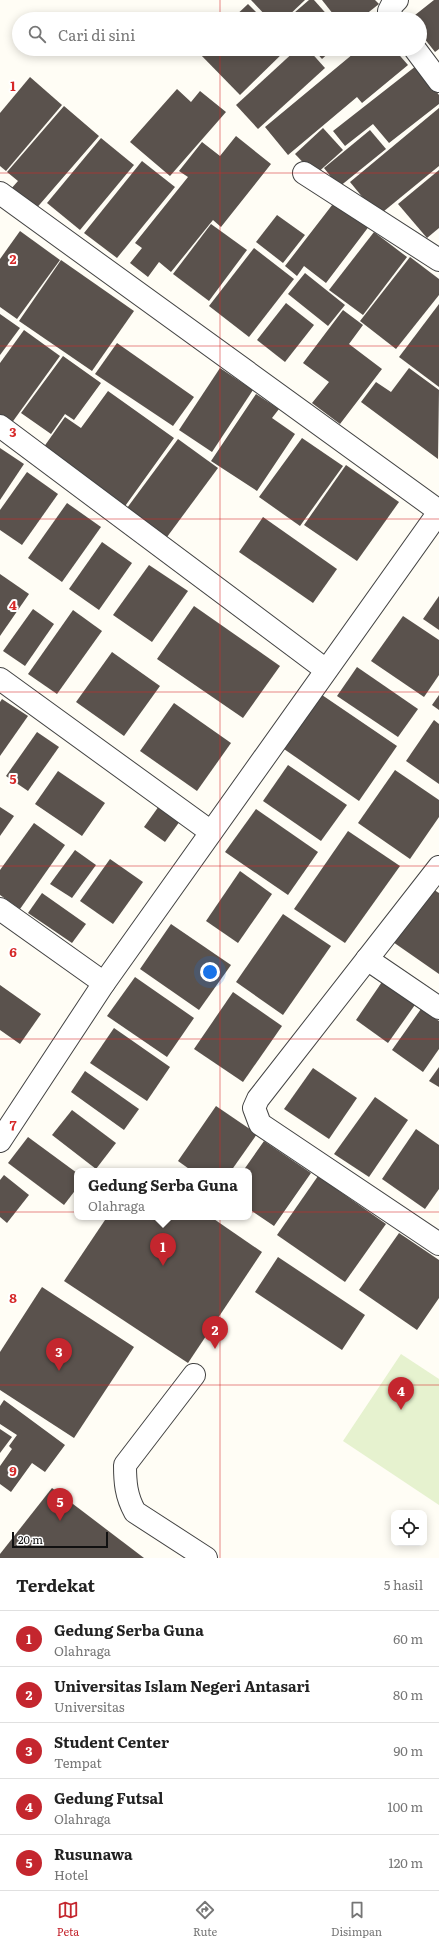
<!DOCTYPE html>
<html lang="id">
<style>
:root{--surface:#fff;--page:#f2f2f2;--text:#222;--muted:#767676;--line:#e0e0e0;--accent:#c4262e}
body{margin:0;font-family:Literata,serif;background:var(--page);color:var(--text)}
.controls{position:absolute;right:12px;bottom:12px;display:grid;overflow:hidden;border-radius:8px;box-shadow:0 2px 10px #0003}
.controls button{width:36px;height:36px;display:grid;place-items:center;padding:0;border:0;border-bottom:1px solid var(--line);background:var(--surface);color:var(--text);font:20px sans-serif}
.scale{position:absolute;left:12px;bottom:10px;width:96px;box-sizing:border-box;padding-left:4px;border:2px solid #111;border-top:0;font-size:11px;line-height:14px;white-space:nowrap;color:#111;-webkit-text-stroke:3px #fff;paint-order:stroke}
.you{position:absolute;left:210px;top:972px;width:14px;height:14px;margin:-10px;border:3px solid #fff;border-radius:50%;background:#1a73e8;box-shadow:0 0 0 6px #1a73e833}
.badge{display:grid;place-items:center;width:26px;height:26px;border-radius:50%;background:var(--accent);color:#fff;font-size:13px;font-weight:700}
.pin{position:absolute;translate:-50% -33px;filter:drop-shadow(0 1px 2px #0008)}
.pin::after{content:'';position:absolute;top:21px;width:14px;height:12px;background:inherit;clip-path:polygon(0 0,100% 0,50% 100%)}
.popup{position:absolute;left:74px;top:1168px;width:178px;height:52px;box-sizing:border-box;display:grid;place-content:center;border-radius:8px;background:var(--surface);filter:drop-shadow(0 1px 3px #0005);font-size:13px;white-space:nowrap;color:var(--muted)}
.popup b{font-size:15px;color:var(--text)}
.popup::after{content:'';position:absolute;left:50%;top:100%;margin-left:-8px;border:8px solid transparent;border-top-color:var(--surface)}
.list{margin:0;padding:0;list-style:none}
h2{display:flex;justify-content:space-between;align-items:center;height:52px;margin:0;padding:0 16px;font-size:17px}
h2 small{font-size:13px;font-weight:400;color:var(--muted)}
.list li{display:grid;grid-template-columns:26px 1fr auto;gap:12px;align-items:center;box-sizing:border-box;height:56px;padding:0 16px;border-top:1px solid var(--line)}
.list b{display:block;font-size:15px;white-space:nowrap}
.list p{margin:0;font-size:13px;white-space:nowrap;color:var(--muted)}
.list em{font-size:13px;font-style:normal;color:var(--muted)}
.icon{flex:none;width:22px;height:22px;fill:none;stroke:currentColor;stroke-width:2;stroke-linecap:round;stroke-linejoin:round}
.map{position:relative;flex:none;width:439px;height:1558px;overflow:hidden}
.search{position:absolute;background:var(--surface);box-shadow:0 2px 10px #0003;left:12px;right:12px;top:12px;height:44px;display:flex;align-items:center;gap:10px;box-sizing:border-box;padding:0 14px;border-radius:22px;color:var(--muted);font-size:15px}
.sheet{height:332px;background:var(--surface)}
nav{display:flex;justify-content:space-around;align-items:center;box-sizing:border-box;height:56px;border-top:1px solid var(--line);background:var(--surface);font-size:11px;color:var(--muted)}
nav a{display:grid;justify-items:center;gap:2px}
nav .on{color:var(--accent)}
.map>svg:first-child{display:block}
.pitch{fill:#e6f2cf}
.building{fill:#5a524d}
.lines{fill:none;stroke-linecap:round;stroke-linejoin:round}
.street-casing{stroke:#444;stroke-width:24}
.street{stroke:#fff;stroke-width:22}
.grid{fill:none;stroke:#d62828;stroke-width:1;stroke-opacity:0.55}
.grid-label{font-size:13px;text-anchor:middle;font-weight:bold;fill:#d62828;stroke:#fff;stroke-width:4;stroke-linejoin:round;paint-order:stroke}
</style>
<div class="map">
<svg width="439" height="1558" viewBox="0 0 439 1558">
<rect width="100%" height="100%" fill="#fffdf5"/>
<path class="pitch" d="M401 1354 439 1379V1505L343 1441Z"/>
<g class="building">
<path d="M251 0H305L285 19H269Z"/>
<path d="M309 0H314L331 19H287Z"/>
<path d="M322 0H375L379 4 360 19H337Z"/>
<path d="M434 0H439V49L435 52 420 33V19H410Z"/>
<path d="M248 4 263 19H232Z"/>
<path d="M201 49H287L240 95 198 52Z"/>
<path d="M297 49H308L325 68 258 129 236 105Z"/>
<path d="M313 49H333L322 59Z"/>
<path d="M359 49H394L408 65 362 103 357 97 288 155 265 127Z"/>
<path d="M416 66 439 95V104L389 143 373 124 345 146 333 131Z"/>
<path d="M30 77 62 105 6 171 0 166V113Z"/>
<path d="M177 89 191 102 200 91 226 112 170 176 130 142Z"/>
<path d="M64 106 99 136 34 211 10 190 18 181 7 172Z"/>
<path d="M439 108V166L378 216 350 182Z"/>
<path d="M323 128 343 150 315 175 295 154Z"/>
<path d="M370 130 386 149 339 187 324 168Z"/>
<path d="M236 136 271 164 221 227 213 220 171 272 159 262 148 277 130 263 142 248 135 243 188 177 179 171 202 142 220 156Z"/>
<path d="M101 138 134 165 80 230 47 203Z"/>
<path d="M142 161 175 187 117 258 84 233Z"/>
<path d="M439 170V228L427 238 398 204Z"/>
<path d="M336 200 370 225 326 283 304 266 297 276 285 266Z"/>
<path d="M277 215 305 235 283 263 256 242Z"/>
<path d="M211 224 247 250 209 301 173 274Z"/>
<path d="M20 231 60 260 17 319 0 307V259Z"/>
<path d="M374 232 407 257 363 315 329 290Z"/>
<path d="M254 248 294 279 249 337 209 306Z"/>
<path d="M410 257 439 279V295L396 349 360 321Z"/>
<path d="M61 260 134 311 92 371 19 321Z"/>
<path d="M305 273 345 305 328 326 288 294Z"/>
<path d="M286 303 314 325 285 362 257 340Z"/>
<path d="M439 304V387L399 357Z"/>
<path d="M343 310 363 325 349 344 382 369 340 424 312 403 329 382 303 363Z"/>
<path d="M0 314 20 328 0 355Z"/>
<path d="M24 330 60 356 11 424 0 417V363Z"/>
<path d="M117 343 194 397 173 426 95 374Z"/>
<path d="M63 356 101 383 74 420 65 414 51 434 21 413Z"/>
<path d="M220 368 253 390 212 452 179 430Z"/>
<path d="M409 368 439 390 438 459 361 402 376 382 391 392Z"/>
<path d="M108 391 174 438 123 509 41 451 65 417 81 428Z"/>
<path d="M256 394 279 409 272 418 295 434 257 491 211 461Z"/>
<path d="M302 438 343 466 300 526 259 497Z"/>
<path d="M178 439 218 468 167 537 127 508Z"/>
<path d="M0 448 24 464 0 500Z"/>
<path d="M346 465 399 502 357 561 304 525Z"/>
<path d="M27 472 58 494 22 545 0 530V510Z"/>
<path d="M67 503 101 527 62 582 28 558Z"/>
<path d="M263 517 337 569 313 603 239 552Z"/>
<path d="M102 542 132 563 99 610 69 589Z"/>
<path d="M149 565 188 591 152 642 113 615Z"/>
<path d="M0 574 29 594 0 636Z"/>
<path d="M439 596V630L423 619Z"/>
<path d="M194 606 280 666 243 718 157 659Z"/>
<path d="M33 609 54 624 25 666 3 651Z"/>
<path d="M73 610 102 631 57 694 28 674Z"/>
<path d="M403 616 439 640V675L424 697 371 661Z"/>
<path d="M112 652 160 686 124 736 76 702Z"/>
<path d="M357 667 418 709 398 737 337 696Z"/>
<path d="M322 695 397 746 359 801 284 749Z"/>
<path d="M439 695V710L432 705Z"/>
<path d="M2 699 28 716 0 756V702Z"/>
<path d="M174 703 231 743 197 791 140 751Z"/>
<path d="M434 720 439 724V784L406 761Z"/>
<path d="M37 732 59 747 28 791 6 776Z"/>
<path d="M288 765 347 805 321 841 263 801Z"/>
<path d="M395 770 439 800V817L410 859 358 823Z"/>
<path d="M58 771 105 803 82 836 35 804Z"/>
<path d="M159 806 180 821 165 842 144 827Z"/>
<path d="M0 807 14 816 0 836Z"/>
<path d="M256 809 318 852 288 895 225 852Z"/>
<path d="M34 823 65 845 20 909 0 895V870Z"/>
<path d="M348 831 400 866 345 943 294 909Z"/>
<path d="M75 850 96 865 72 898 50 884Z"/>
<path d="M110 859 143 882 113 924 80 901Z"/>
<path d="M240 871 272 894 238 943 206 921Z"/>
<path d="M431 888 439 893V974L393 942Z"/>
<path d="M42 893 86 924 72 943 28 913Z"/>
<path d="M283 914 331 946 283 1015 236 982Z"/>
<path d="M171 924 231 965 199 1010 140 969Z"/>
<path d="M135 977 194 1018 167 1057 107 1016Z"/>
<path d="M384 979 417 1002 388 1043 356 1020Z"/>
<path d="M0 985 41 1014 20 1044 0 1030Z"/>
<path d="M233 992 282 1026 243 1082 194 1049Z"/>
<path d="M421 1009 439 1021V1049L423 1072 392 1050Z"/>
<path d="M114 1028 170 1067 147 1101 90 1063Z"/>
<path d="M439 1067V1087L429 1081Z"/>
<path d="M313 1068 357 1098 329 1139 284 1109Z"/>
<path d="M85 1071 139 1109 124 1130 71 1092Z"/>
<path d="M375 1097 408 1120 369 1177 334 1154Z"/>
<path d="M216 1106 257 1134 231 1171H192L178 1161Z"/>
<path d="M72 1110 116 1143 96 1169 52 1135Z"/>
<path d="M416 1129 439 1145V1189L425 1209 382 1179Z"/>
<path d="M28 1137 77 1173V1188L64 1205 8 1163Z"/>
<path d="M264 1141 311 1173 274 1226 249 1209V1171H243Z"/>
<path d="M4 1175 29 1195 7 1223 0 1217V1180Z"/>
<path d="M318 1176 386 1224 345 1282 277 1235Z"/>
<path d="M107 1217H211L262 1252 188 1363 64 1281Z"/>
<path d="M399 1233 439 1260V1298L417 1330 359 1290Z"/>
<path d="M278 1257 365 1315 342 1350 255 1292Z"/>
<path d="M42 1287 134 1347 74 1438 0 1390V1352Z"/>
<path d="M4 1400 65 1445 45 1472 32 1463 11 1492 0 1484V1466L12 1449 9 1446 17 1435 0 1424V1406Z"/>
<path d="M0 1429 12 1437 0 1453Z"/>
<path d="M52 1488 144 1558H0V1554Z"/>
</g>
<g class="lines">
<defs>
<g id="street">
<path d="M393 19 389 11 392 5 397 0"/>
<path d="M415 49 439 81"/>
<path d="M304 173 439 260"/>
<path d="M0 193 439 511"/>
<path d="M0 426 326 670"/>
<path d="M0 679 211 832"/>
<path d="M439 867 258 1099 254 1108 260 1124 439 1244"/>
<path d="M0 909 104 983"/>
<path d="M367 959 439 1008"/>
<path d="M0 1141 104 983 439 512"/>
<path d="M194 1375 125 1465C125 1482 126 1496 135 1512L206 1558"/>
</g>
</defs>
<use href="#street" class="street-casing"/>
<use href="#street" class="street"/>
</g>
<path class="grid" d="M220 0V19M220 49V1558M0 173H439M0 346H439M0 519H439M0 692H439M0 866H439M0 1039H439M0 1212H439M0 1385H439"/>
<g class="grid-label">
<text x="13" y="91">1</text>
<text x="13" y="264">2</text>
<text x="13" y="437">3</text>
<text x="13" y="610">4</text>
<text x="13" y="784">5</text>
<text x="13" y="957">6</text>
<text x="13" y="1130">7</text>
<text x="13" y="1303">8</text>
<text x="13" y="1476">9</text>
</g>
</svg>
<div class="controls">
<button><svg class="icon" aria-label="locate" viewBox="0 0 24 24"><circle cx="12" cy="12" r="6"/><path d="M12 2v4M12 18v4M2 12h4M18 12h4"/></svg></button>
</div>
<div class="scale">20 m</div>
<div class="you"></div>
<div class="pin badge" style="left:163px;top:1266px">1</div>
<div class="popup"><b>Gedung Serba Guna</b>Olahraga</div>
<div class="pin badge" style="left:215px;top:1349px">2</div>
<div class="pin badge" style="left:59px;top:1371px">3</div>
<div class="pin badge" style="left:401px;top:1410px">4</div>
<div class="pin badge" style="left:60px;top:1521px">5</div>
<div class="search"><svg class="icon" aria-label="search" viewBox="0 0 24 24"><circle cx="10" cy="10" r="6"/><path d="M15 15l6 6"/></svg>Cari di sini</div>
</div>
<section class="sheet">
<h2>Terdekat<small>5 hasil</small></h2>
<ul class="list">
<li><span class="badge">1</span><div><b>Gedung Serba Guna</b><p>Olahraga</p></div><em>60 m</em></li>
<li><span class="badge">2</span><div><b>Universitas Islam Negeri Antasari</b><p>Universitas</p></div><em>80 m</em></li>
<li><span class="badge">3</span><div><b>Student Center</b><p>Tempat</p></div><em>90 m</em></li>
<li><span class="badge">4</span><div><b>Gedung Futsal</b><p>Olahraga</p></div><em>100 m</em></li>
<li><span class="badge">5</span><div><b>Rusunawa</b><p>Hotel</p></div><em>120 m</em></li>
</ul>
</section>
<nav>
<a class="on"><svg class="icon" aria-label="map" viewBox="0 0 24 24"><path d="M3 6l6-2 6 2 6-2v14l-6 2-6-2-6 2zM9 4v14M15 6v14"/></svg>Peta</a>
<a><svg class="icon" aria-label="directions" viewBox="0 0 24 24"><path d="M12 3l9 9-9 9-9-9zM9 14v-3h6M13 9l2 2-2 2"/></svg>Rute</a>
<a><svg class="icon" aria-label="saved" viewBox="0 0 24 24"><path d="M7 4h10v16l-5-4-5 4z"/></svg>Disimpan</a>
</nav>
